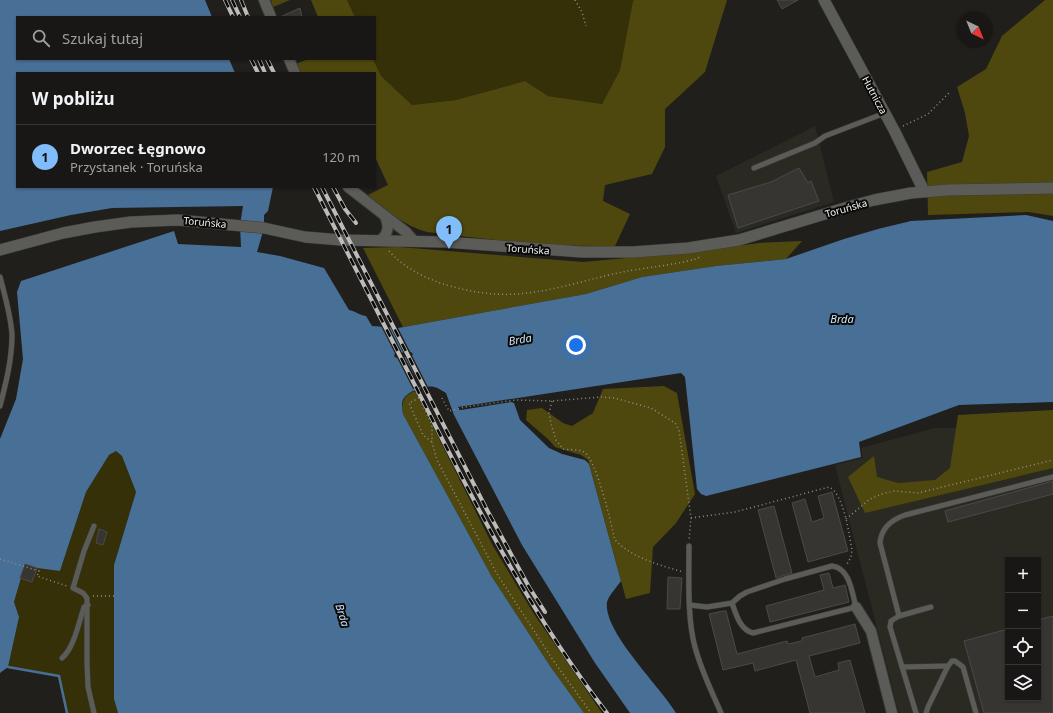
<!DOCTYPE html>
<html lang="pl">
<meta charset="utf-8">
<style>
:root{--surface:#181715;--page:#252422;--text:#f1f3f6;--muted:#9f9fa0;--line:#363634;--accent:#80bdfa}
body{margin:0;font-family:"Noto Sans",sans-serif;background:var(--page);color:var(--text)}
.controls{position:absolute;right:12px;bottom:12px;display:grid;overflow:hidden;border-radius:0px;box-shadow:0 1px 3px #0004}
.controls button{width:36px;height:36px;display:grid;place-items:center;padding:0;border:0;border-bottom:1px solid var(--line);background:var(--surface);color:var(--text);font:20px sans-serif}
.compass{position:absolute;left:957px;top:12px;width:36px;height:36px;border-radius:50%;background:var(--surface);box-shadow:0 1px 3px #0004;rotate:137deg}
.you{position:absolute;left:576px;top:345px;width:14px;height:14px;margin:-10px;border:3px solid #fff;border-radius:50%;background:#1a73e8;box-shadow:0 0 0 6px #1a73e833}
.badge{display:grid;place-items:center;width:26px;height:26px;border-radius:50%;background:var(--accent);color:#111;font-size:13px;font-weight:700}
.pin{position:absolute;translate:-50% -33px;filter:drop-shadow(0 1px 2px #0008)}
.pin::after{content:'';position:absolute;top:21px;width:14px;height:12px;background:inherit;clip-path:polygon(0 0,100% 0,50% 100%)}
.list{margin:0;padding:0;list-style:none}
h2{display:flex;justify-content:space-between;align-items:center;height:52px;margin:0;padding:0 16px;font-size:17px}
h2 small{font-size:13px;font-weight:400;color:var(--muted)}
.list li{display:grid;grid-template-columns:26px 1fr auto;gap:12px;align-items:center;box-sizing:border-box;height:64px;padding:0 16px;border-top:1px solid var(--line)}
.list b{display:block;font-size:15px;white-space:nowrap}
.list p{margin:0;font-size:13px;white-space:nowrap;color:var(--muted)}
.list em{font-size:13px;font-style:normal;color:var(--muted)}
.icon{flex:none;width:22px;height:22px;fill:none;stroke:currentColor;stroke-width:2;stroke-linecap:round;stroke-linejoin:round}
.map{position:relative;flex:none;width:1053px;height:713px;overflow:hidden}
.search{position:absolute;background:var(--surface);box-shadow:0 1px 3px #0004;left:16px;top:16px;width:360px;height:44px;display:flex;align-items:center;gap:10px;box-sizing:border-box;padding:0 14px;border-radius:0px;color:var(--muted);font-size:15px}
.panel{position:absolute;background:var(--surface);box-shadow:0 1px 3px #0004;left:16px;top:72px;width:360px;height:116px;border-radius:0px}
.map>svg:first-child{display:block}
.built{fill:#2b2a22;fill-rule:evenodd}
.green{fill:#353007}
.forest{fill:#4f480e}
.water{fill:#486f95;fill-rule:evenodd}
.pier{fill:#201f1c}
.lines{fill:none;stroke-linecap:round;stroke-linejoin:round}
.stream{stroke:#486f95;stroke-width:2.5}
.building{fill:#363532;stroke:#4b4a47}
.service-casing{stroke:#3c3c3a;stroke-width:6}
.minor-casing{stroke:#3c3c3a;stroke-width:12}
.tertiary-casing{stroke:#3c3c3a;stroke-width:12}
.path{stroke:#8f8f8c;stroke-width:1.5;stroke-dasharray:1 3;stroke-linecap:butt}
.service{stroke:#5b5b57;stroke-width:5}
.minor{stroke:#5b5b57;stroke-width:10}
.tertiary{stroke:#5b5b57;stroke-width:11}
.rail-casing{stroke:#bdbcba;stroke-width:4}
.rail{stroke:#090908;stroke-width:2.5;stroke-dasharray:8;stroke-linecap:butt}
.labels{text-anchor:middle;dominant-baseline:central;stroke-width:4;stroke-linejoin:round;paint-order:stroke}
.street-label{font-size:10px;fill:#f3f3f1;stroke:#090908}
.water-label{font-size:11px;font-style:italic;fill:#cde5fd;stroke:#090908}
</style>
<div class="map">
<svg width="1053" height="713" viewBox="0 0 1053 713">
<rect width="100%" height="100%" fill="#201f1c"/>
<g class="built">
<path d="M815 126 834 202 736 233 716 176Z"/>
<path d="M1053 427V713H899L835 465 863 458 861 448 935 428ZM1008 560H1038V698H1008Z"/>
</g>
<g class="green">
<path d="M347 0H635L633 2 620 70 602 104 548 96 525 81 456 100 412 105 381 76 373 59H375V17H355Z"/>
<path d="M116 451 122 456 136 492 114 565V698L118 713H67L59 676 8 667 19 617 14 602 25 564 37 568 60 571 86 492 109 455Z"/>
</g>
<g class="forest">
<path d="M271 0H290L273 7Z"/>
<path d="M311 0H347L355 17H318Z"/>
<path d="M635 0H727L705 72 665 109V147L652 174 605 185 603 201 630 214 615 246C552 247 490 240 427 232 404 226 386 210 368 195L388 185 375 157V73H299L296 64 308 59H373L381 76 412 105 456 100 525 81 548 96 602 104 620 70 633 1Z"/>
<path d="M1045 0H1053V216L1029 212 928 215 927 172 962 162 969 136 965 113 957 87 986 69 1002 36Z"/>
<path d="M802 241 786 259 716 266 642 277 586 294 403 327 363 248 399 247 583 262 693 252 759 243Z"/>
<path d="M664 386 677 393 695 494 676 523 653 547 650 593 626 599 588 460 581 455 555 447 549 440 526 420 527 410 542 408 563 423 572 426 593 413 603 389Z"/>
<path d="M415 391 493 546 534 614 602 713H584L550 666 492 577 403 414C401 402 403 396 415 391Z"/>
<path d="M1053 410V468L865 513 848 477 874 456 877 477 898 483 935 480 950 468 958 415Z"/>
</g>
<path class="water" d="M0 0H205L212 17H17V59H229L235 73H17V187H273L268 211 264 215V228L257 252 280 256 324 268 349 310C355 311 359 315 366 316L372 326 398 328 586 294 642 277 716 266 786 259 844 239 878 229 911 221 1026 215 1053 221V402L959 405 859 442 861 457 706 496 701 494 697 489 685 377 681 373 458 407 459 410H461L511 402 514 403 520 420 549 448 562 454 585 460 589 464 621 581C617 587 609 595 607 602 603 632 660 686 676 713H630L595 663 522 545 454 415 446 393C442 391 439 388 434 387 426 385 409 391 404 398 401 402 402 408 403 414L492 577 550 666 584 713H118L114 699V565L136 492 122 456 116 451 109 455 86 492 60 571 37 568 25 564 14 602 19 617 8 667 0 673V439L16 399 23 359 17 292 21 281 174 231 178 244 241 247 240 225 243 206 112 208 71 215 0 231ZM411 352 413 354 412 356 396 358 394 356 395 353Z"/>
<path class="pier" d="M388 325 403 355H396H403L416 378 390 326 391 325 397 326 428 387 422 390 420 387 413 389 412 387 381 326Z"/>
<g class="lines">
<path class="stream" d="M8 667 59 676 67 713"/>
</g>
<g class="building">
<path d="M777 0H798L782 9Z"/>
<path d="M300 8 302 17H280Z"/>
<path d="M799 168 808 183 811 181 819 201 738 228 728 195 771 182Z"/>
<path d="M1053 481V494L948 522 945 511Z"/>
<path d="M832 492 848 551 808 562 792 503 805 499 812 522 824 518 818 496Z"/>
<path d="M774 506 792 573 776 578 758 510Z"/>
<path d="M99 529 107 532 103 545 96 543Z"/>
<path d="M25 564 37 568 32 582 20 578Z"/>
<path d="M829 573 833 588 845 585 849 602 770 622 766 606 824 590 820 575Z"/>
<path d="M668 577 682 578 680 609H667Z"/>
<path d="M723 611H726L737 654 787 641 788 644 802 641V638L855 624 860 643 809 656 815 677 839 670 838 663 850 660 865 713H810L796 660 755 671 753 663 723 670 709 614Z"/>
<path d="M1053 616V713H984L964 641 1008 629V698H1038V620Z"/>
</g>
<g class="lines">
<defs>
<g id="service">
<path d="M754 168 815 143 825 136 885 113"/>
<path d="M0 277C5 296 11 316 12 335 12 359 6 383 0 406"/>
<path d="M94 526 84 551 73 588 83 593 87 598V662L88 687 94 713"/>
<path d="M689 546C689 577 687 618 695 647 701 670 712 692 721 713"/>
<path d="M690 605 707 607 732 603C736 614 740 630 753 633L856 607C852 593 850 568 832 566L785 579 747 592 740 596 732 603"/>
<path d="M899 616 931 607"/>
<path d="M62 658C74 648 79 622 84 607L88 605"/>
<path d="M902 667 948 666"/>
<path d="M916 713 890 627 891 621 899 616 880 543C881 528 891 520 905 515L1053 477"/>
<path d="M926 713 928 707 948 666 952 661H955L963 667 976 713"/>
</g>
<g id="minor">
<path d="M264 0 271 17"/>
<path d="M289 59 295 73"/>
<path d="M348 187 406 232 414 241"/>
<path d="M381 240C389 232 389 227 385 216"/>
<path d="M856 607 871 631 892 713"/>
</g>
<g id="tertiary">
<path d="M824 0 894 130 924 191"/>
<path d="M0 250 63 233 95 227 131 222 178 220 264 228 305 237 341 240 445 242 582 252H633L688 248 739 240 848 207 874 200 911 193 948 190 1053 188"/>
</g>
</defs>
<use href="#service" class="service-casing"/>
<use href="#minor" class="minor-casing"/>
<use href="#tertiary" class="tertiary-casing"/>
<g class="path">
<path d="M575 0 582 12 586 26"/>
<path d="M903 126 928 114 949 93"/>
<path d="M389 251C402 266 421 276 440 283 468 292 498 297 527 293 562 289 595 277 628 271 643 268 690 263 700 257"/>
<path d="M417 393 432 425V442L437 460 497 574 555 663 591 713"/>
<path d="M419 398 409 403 423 435 432 442"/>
<path d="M442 398 449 411 465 407 516 400 552 401 601 397 614 398 651 408 675 423 679 430 691 518 689 540"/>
<path d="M552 401 549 413 551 424 556 440 563 449C569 450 579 449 584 452 597 460 611 524 615 540 632 558 660 565 683 572"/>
<path d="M691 518 735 512 829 487C844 494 849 534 852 550L851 557 846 566"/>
<path d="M846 519 870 499 882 494 894 491 918 493 1053 460"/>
<path d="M0 559 39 571 37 576 67 586"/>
<path d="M93 596H115"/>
</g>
<use href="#service" class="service"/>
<use href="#minor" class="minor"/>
<use href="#tertiary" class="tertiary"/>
<defs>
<g id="rail">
<path d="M225 0 233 17"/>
<path d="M232 0 240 17"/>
<path d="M241 0 248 17"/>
<path d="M251 59 258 73"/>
<path d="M259 59 265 73"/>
<path d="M267 59 274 73"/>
<path d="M314 187C352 262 390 336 428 411 481 516 535 620 607 713"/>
<path d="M322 187 486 508 529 587 545 612"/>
<path d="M333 187 345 209 356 223"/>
</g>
</defs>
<use href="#rail" class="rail-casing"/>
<use href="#rail" class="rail"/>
</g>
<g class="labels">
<g class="street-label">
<text transform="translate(875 95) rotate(62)">Hutnicza</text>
<text transform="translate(846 208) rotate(-16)">Toruńska</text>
<text transform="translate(205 222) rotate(5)">Toruńska</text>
<text transform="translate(528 249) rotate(4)">Toruńska</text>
</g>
<g class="water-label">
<text x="842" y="318">Brda</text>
<text transform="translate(520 339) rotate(-9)">Brda</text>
<text transform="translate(343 615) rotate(73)">Brda</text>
</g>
</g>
</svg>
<div class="controls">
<button>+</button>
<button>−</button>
<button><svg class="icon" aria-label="locate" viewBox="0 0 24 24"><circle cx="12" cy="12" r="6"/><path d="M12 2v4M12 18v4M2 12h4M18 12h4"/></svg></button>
<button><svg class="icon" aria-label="layers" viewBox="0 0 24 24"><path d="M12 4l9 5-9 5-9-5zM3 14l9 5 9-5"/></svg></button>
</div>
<svg class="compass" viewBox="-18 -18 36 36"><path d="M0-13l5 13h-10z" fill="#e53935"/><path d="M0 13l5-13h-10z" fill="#9f9fa0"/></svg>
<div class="you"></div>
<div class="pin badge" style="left:449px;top:249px">1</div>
<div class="search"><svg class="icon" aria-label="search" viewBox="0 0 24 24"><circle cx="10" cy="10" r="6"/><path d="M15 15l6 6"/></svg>Szukaj tutaj</div>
<section class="panel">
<h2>W pobliżu<small></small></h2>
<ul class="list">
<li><span class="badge">1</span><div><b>Dworzec Łęgnowo</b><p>Przystanek · Toruńska</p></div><em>120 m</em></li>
</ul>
</section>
</div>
